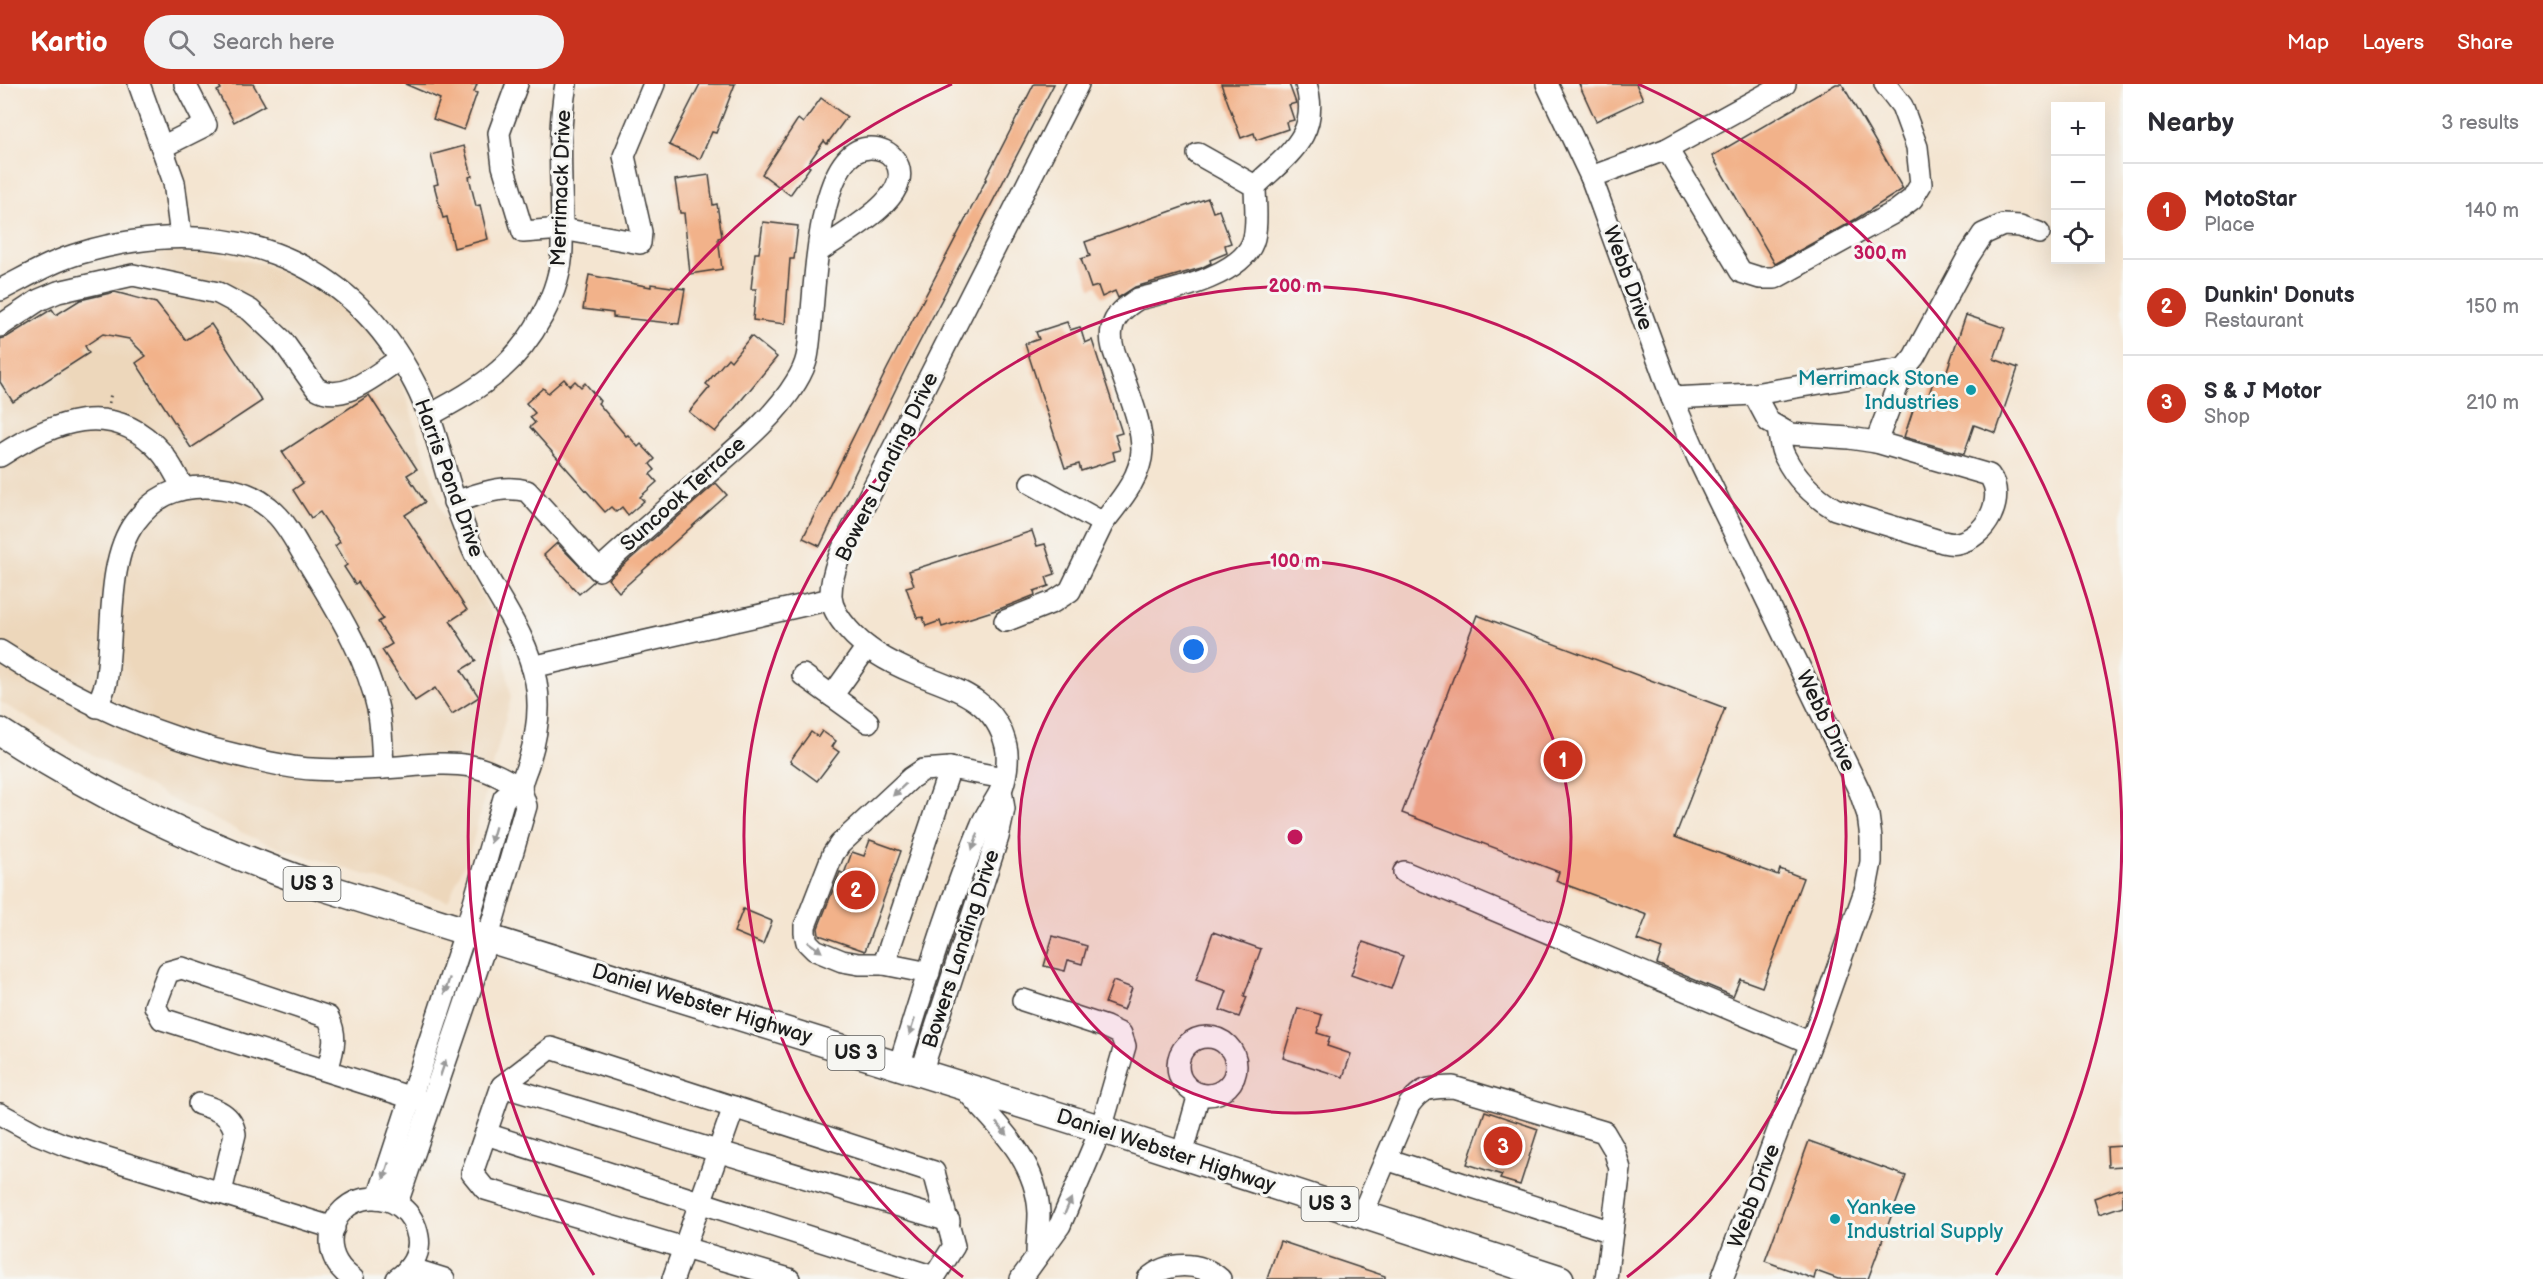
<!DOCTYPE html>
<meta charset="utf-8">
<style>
:root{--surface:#fff;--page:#f2f2f3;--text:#2b2b33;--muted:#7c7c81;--line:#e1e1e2;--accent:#c8321e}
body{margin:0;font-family:"Balsamiq Sans",sans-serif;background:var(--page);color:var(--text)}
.controls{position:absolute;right:18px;top:18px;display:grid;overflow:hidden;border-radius:0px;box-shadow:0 6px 24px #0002}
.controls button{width:54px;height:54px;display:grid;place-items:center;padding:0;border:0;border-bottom:2px solid var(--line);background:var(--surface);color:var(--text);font:30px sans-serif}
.you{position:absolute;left:1194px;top:566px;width:21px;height:21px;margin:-15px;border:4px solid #fff;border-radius:50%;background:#1a73e8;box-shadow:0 0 0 9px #1a73e833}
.badge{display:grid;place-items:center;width:39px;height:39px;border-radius:50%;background:var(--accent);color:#fff;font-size:20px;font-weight:700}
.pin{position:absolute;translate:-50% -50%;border:3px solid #fff;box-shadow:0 2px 6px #0006}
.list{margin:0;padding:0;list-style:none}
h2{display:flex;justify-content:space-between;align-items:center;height:78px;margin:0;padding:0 24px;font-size:26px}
h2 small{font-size:20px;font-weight:400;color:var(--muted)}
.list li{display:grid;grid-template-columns:39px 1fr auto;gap:18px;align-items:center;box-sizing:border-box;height:96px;padding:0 24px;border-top:2px solid var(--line)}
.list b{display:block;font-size:22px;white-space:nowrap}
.list p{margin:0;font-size:20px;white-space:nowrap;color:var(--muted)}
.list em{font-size:20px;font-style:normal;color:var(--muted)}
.icon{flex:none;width:33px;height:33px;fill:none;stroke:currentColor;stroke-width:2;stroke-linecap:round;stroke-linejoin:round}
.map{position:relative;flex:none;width:2123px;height:1195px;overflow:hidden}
header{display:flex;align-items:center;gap:36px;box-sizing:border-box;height:84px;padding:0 30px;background:var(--accent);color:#fff}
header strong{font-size:28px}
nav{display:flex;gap:33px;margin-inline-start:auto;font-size:21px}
.search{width:420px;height:54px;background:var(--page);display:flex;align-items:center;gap:15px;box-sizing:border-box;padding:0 21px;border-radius:33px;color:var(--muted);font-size:22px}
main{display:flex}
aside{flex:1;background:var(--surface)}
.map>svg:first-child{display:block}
.built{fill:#edd7bb}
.building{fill:#f2b28a}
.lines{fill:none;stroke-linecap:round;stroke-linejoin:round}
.minor-casing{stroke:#3c3a37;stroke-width:24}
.major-casing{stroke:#3c3a37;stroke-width:30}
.path{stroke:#3c3a37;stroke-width:3;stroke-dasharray:1.5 4.5;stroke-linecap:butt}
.minor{stroke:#fff;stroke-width:21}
.major{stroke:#fff;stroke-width:27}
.oneway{fill:#999}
.ring{fill:none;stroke:#c2185b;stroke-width:3}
.culture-dot{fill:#0f9aa8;stroke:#f6f6f2;stroke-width:2}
.labels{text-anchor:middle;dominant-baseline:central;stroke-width:6;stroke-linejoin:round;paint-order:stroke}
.shield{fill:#f6f6f2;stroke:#5d5d5c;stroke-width:1.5}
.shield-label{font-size:20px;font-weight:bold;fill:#1c1c1c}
.street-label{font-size:21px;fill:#1c1c1c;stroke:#f6f6f2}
.culture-label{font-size:21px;fill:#0d838f;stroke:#f6f6f2;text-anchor:end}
.centre{fill:#c2185b;stroke:#f6f6f2;stroke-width:3}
.ring-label{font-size:18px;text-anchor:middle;font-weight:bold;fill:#c2185b;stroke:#f6f6f2;stroke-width:6;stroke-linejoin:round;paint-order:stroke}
</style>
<header>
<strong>Kartio</strong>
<div class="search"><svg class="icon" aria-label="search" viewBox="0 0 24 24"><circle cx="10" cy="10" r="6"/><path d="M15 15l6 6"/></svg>Search here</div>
<nav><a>Map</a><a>Layers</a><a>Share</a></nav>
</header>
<main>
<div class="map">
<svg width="2123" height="1195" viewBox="0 0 2123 1195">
<rect width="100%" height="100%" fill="#f6f6f2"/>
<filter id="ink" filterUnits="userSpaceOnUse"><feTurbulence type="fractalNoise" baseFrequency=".0167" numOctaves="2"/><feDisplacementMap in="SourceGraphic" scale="12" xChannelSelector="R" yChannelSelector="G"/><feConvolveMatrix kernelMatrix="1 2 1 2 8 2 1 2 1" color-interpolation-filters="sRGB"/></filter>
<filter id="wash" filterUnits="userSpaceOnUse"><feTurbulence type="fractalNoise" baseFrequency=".008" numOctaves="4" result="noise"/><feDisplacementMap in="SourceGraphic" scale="24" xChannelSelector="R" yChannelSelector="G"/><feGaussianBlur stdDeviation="1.35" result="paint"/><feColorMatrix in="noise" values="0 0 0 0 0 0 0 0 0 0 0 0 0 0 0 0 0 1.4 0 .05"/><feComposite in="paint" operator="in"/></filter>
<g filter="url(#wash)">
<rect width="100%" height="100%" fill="#f4e5d1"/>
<path class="built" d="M148 166 214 170 264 180 296 195 338 218 371 251 403 302 442 428 465 480 500 545 511 614 471 764 448 817 265 759 174 717 0 618V216L71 182Z"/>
<g id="blocks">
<g class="building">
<path d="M218 0H253L265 21 234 38 217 7 221 5Z"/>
<path d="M405 0H477L474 8 477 9 464 46 433 35 440 15Z"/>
<path d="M700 0H735L716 49 712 48 700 75 669 61Z"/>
<path d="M1034 0H1054L906 284 820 462 803 454 887 285 986 96H985Z"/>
<path d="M1221 0H1289L1296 19 1289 21 1294 36 1286 38 1288 45 1256 56 1254 49 1241 54Z"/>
<path d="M1579 0H1636L1643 15 1596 37Z"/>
<path d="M1836 0H1842L1903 105 1856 135 1775 180 1712 72Z"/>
<path d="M821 14 847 33 827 60 824 57 807 81 810 83 790 111 762 90 798 35 803 39Z"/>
<path d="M464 62 472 92 469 93 476 122 480 121 488 155 454 164 447 133 443 134 434 101 438 100 431 71Z"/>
<path d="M709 91 713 121 717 120 722 153 718 154 722 185 690 190 684 129H680L675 96Z"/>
<path d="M1208 114 1213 128 1219 126 1231 159 1225 161 1227 169 1210 176 1211 179 1201 184 1135 203 1118 214 1115 207 1102 213 1098 202 1091 204 1081 175 1090 172 1085 158Z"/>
<path d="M763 138 798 142 794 175H790L785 240 753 236 756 205H751L755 169H759Z"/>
<path d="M589 191 651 203V200L685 205 679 240 613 233V229L583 225Z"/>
<path d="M115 208 156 219 186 256 211 240 262 317 191 364 136 279 146 272 129 255 103 250 85 262 89 269 13 318 0 298V255L7 253 52 225 56 231 80 216Z"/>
<path d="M1966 231 2005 244 1994 275 2018 284 1996 349 1974 341 1964 370 1904 353 1915 320 1925 323 1934 295 1943 298Z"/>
<path d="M1067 238 1070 246 1080 243 1085 259 1092 256 1122 349 1115 351 1120 366 1113 368 1115 376 1081 387 1079 380 1065 384 1025 260 1039 255 1036 248Z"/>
<path d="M751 252 777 273 715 348 689 328 710 303 706 300 728 274 731 277Z"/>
<path d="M564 295 570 302 575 297 581 303 585 299 600 317 598 319 626 352 628 351 638 363 641 360 655 375 650 380 655 386 650 390 657 398 640 413 644 417 628 431 622 423 616 428 611 423 605 428 530 343 535 339 530 333 535 329 526 319 543 304 548 309Z"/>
<path d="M369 311 417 385 407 391 425 418 405 431 467 526 450 537 476 577 461 586 479 613 452 630 435 604 415 617 382 566 392 560 378 538 383 535 358 498 355 500 344 483 347 481 335 462 340 458 320 428 311 434 293 406 303 399 282 368Z"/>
<path d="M716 399 727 411 619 508 608 495Z"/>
<path d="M1032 447 1037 462 1045 460 1055 490 1046 493 1049 502 1034 507 1035 511 1002 524 942 543 940 537 926 542 923 533 917 534 906 503 914 501 909 487Z"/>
<path d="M557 459 594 497 579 510 544 471Z"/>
<path d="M1477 531 1725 624 1675 753 1778 791 1780 785 1803 794 1762 903 1740 895 1733 912 1657 880 1662 865 1637 856 1647 831 1556 797 1559 788 1402 729Z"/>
<path d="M822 647 836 657 832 663 839 668 817 697 790 677 811 648 818 653Z"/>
<path d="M870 756 901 767 865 867 819 851 818 844 840 788 844 790 852 768 864 772Z"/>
<path d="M743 825 772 837 763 860 734 848Z"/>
<path d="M1213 848 1261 865 1244 912 1247 913 1239 933 1220 926 1227 907 1196 896Z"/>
<path d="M1053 852 1087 862 1082 880 1068 876 1065 887 1044 882Z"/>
<path d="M1363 858 1403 872 1391 905 1351 891Z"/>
<path d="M1113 897 1132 904 1124 926 1105 919Z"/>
<path d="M1298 924 1322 931 1317 949 1330 953 1327 962 1351 970 1343 993 1283 974Z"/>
<path d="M1485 1027 1538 1045 1520 1101 1500 1095 1502 1091 1467 1080Z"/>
<path d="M1809 1057 1906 1092 1868 1195H1838L1816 1187 1814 1195 1765 1177Z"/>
<path d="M2123 1062V1082L2108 1083 2107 1063Z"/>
<path d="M2123 1104V1122L2099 1130 2094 1114Z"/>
<path d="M1280 1157 1385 1192V1195H1267Z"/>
</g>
</g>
</g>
<g filter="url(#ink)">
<use href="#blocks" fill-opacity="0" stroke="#3c3a37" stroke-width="1.5"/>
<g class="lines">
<defs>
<g id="minor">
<path d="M139 0 174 98 181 153"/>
<path d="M517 0 499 49 503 82 523 148 562 145 640 159 641 148 624 72 654 0"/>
<path d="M1547 0 1591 93 1672 314 1698 374 1860 708 1868 731 1871 754V778L1866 804 1811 959 1722 1195"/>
<path d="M162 63 206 41 185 0"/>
<path d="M1667 65 1741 188 1760 194H1775L1895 128 1912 115 1921 100 1917 63 1902 22 1885 0"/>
<path d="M1591 93 1667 65 1785 0"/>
<path d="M1255 102C1288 70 1321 51 1306 0"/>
<path d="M0 206C26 193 52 177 81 169 219 128 348 168 415 300 438 344 444 392 462 437 467 450 471 464 478 476 499 517 527 551 536 598 541 625 537 651 529 677 527 685 521 696 521 704 521 709 525 717 526 722L488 853 397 1119"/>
<path d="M0 242 39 216 58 208 133 191 218 209 250 226 282 256 316 304C344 321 377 289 400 275"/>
<path d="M1754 310 1769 338 1790 350 1849 354 1876 358 1989 391C2007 414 1986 454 1957 459 1953 460 1947 459 1943 458L1835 425C1815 413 1796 395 1785 373 1780 365 1780 353 1778 345"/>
<path d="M1672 314 1754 310 1904 285 1914 273 1968 173 1983 150 2003 141 2020 142 2039 149"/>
<path d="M430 331C454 318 478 305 499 287 532 258 561 209 562 164 563 110 556 54 566 0"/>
<path d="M1876 358 1904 285"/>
<path d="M0 372C52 338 112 313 161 368 170 378 176 392 183 403"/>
<path d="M1031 399 1103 439C1119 418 1141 394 1142 366 1142 339 1129 311 1121 286 1116 273 1109 259 1112 245 1114 231 1127 222 1138 215 1171 207 1246 191 1254 154 1258 137 1255 118 1255 102L1198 70"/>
<path d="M454 418C478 411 502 400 527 407L599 486C635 453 672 421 708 389 739 362 775 333 796 298 801 290 805 282 807 273 816 232 811 63 871 64 880 64 889 68 894 75 921 110 843 150 819 167"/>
<path d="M1005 537 1053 518 1070 507 1103 439"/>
<path d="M867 563 832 612 868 638"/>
<path d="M0 567C75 616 156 653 245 673 266 678 289 684 312 685 340 687 370 685 398 683 422 681 447 678 471 682 489 686 505 695 521 704"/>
<path d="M532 583 831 515"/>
<path d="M803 591 832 612"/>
<path d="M97 623C100 615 104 606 106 598 114 552 106 476 135 438 154 413 174 403 205 403 231 403 256 410 275 429 288 441 298 462 308 478 335 523 367 573 378 625 382 644 382 665 383 684"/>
<path d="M1404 788 1811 959"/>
<path d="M884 880 950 684 1004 694"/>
<path d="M929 889 884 880H859L842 877 815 866 807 858 805 849V842L833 770 840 760 911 694 923 686 950 684"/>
<circle cx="1207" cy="982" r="29"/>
<path d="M899 982C924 903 949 818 981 742 986 729 995 719 1001 706 1006 694 1009 675 1006 662 995 614 954 605 915 589 890 579 866 566 848 545 841 537 832 525 831 513 830 483 850 450 863 424L1078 0"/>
<path d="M327 987C333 966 338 953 328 933L182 884 168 888 155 922 162 935 431 1020"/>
<path d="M921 989 998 753 1004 725 1001 706"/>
<path d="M502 1002 949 1137"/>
<path d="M962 1002C996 1040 1037 1075 1039 1129 1039 1143 1037 1157 1037 1171"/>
<path d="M199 1020C216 1025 232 1030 235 1050L221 1108"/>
<path d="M0 1030 35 1049 62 1060 334 1144"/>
<path d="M486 1050 934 1193"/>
<path d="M1182 1071 1199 1010"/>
<path d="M1386 1075 1612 1148"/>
<path d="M378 1114 466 846 504 714 521 704"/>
<path d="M1362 1131 1409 1021C1423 1002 1430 1004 1453 1003L1604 1048 1614 1065 1620 1085 1606 1195"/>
<path d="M409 1184 444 1195"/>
<path d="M353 1195C340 1186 331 1174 331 1157 331 1103 409 1098 418 1153 421 1170 410 1186 397 1195"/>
<path d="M673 1195 734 1023"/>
<path d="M789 1195 485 1105 472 1089 502 1002 551 964 934 1088 954 1162 933 1195"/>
<path d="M1021 1195 1060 1141 1101 1045 1125 962 1121 950 1106 943 1023 916"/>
<path d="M1148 1195C1167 1177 1200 1177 1220 1195"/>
</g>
<path id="major" d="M0 648C95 710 197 759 304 797L1101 1045 1560 1195"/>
</defs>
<use href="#minor" class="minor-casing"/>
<use href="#major" class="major-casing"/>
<path class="path" d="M109 319 111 309"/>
<use href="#minor" class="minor"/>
<use href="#major" class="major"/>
</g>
<defs><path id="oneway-solid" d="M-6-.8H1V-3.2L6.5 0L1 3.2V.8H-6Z" transform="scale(1.5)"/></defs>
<g class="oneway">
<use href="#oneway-solid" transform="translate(899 706) rotate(137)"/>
<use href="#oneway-solid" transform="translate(493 751) rotate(106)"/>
<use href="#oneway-solid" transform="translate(975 758) rotate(109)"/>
<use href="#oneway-solid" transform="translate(815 863) rotate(36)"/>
<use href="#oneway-solid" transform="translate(447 902) rotate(108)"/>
<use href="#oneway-solid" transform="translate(912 943) rotate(108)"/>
<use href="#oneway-solid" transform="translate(443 984) rotate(-71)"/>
<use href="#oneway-solid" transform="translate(1002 1045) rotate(47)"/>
<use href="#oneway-solid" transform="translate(386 1087) rotate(108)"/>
<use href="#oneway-solid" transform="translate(1068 1122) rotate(-67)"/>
</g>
</g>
<circle cx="1295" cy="753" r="276" fill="#c2185b" fill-opacity=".12"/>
<g class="ring">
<circle cx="1295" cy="753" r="276"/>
<path d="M963 1193A551 551 0 1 1 1627 1193"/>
<path d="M594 1191A827 827 0 0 1 952 0M1638 0A827 827 0 0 1 1996 1191"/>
</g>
<g class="culture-dot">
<circle cx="1971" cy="306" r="6"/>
<circle cx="1835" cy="1135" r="6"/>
</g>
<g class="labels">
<g class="shield">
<rect x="283.5" y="783" width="57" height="34" rx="4.5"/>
<rect x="827.5" y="952" width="57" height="34" rx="4.5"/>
<rect x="1301.5" y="1103" width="57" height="34" rx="4.5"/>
</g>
<g class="shield-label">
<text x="312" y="800">US 3</text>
<text x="856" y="969">US 3</text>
<text x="1330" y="1120">US 3</text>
</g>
<g class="street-label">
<text transform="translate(561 104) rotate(-88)">Merrimack Drive</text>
<text transform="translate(1628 194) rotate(70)">Webb Drive</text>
<text transform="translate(887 383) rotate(-64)">Bowers Landing Drive</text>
<text transform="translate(449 394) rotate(70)">Harris Pond Drive</text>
<text transform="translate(683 410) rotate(-42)">Suncook Terrace</text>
<text transform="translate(1826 637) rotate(64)">Webb Drive</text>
<text transform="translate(961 865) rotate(-72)">Bowers Landing Drive</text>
<text transform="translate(702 920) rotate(17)">Daniel Webster Highway</text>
<text transform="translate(1166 1067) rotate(18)">Daniel Webster Highway</text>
<text transform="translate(1754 1112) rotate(-69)">Webb Drive</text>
</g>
<g class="culture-label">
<text x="1959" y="294">Merrimack Stone<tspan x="1959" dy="24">Industries</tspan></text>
<text x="1847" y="1123" text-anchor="start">Yankee<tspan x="1847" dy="24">Industrial Supply</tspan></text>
</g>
</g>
<circle cx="1295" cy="753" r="9" class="centre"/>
<g class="ring-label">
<text x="1880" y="175">300 m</text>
<text x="1295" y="208">200 m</text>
<text x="1295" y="483">100 m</text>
</g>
</svg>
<div class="controls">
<button>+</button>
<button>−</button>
<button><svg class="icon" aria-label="locate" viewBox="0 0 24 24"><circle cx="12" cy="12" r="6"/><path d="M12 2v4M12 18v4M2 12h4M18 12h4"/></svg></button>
</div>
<div class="you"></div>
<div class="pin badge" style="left:1563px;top:676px">1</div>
<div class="pin badge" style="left:856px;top:806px">2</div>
<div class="pin badge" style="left:1503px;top:1062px">3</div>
</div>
<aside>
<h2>Nearby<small>3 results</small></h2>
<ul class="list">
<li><span class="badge">1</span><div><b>MotoStar</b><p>Place</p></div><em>140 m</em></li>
<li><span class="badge">2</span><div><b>Dunkin' Donuts</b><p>Restaurant</p></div><em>150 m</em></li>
<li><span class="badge">3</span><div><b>S &amp; J Motor</b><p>Shop</p></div><em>210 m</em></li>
</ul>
</aside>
</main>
